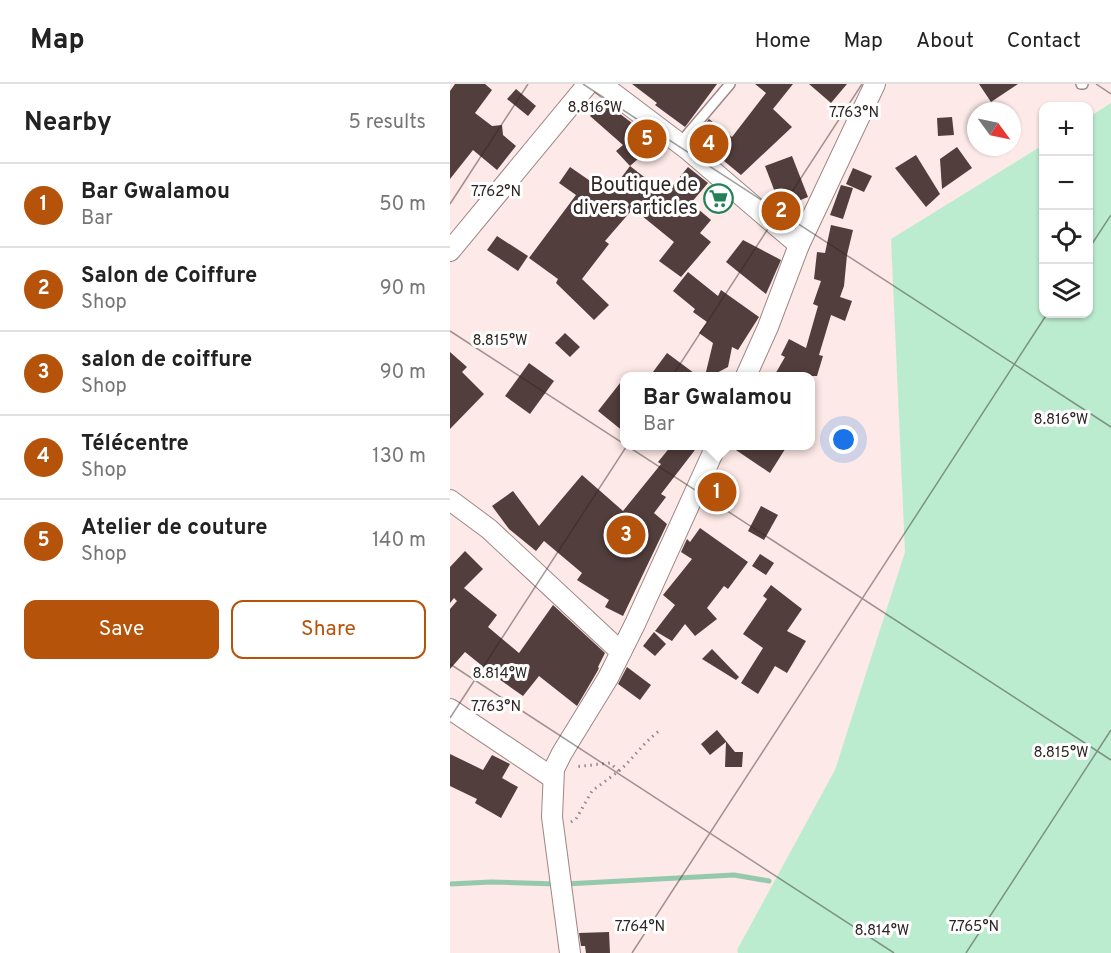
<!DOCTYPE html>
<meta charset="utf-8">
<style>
:root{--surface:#fff;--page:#f6f6f6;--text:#222;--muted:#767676;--line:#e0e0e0;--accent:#b45309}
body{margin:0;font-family:Overpass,sans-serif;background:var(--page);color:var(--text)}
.controls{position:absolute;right:18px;top:18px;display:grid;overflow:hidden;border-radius:12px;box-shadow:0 2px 4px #0004}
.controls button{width:54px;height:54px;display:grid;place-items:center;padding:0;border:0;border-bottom:2px solid var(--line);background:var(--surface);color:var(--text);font:30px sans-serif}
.compass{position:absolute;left:517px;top:18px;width:54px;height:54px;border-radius:50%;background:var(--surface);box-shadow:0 2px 4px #0004;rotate:123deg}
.you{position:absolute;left:394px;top:356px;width:21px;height:21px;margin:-15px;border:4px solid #fff;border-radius:50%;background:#1a73e8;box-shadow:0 0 0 9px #1a73e833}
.badge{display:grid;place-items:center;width:39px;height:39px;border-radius:50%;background:var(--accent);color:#fff;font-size:20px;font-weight:700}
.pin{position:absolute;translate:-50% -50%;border:3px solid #fff;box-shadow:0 2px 6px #0006}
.popup{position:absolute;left:170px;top:288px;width:195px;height:78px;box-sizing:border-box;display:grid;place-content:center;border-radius:12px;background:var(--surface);filter:drop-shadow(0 2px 4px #0005);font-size:20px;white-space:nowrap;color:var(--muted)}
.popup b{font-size:22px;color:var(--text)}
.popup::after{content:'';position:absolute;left:50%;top:100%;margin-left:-12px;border:12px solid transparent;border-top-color:var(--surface)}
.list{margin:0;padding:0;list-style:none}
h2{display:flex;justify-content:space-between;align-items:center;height:78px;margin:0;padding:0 24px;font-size:26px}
h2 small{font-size:20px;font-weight:400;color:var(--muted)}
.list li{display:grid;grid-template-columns:39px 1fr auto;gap:18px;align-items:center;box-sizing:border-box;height:84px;padding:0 24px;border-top:2px solid var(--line)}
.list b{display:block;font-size:22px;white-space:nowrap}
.list p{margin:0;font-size:20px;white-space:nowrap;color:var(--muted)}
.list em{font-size:20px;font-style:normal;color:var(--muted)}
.actions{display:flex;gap:12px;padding:18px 24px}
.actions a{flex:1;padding:14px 0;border:2px solid var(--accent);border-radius:12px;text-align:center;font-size:21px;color:var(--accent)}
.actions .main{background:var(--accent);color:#fff}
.icon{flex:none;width:33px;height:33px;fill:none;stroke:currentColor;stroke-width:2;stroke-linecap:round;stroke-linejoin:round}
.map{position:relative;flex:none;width:661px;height:869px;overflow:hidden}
header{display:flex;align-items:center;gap:36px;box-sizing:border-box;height:84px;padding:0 30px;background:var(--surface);border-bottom:2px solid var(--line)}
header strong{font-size:28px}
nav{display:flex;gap:33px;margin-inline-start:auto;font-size:21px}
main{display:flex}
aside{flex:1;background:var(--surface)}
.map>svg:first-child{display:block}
.green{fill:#bcecd0}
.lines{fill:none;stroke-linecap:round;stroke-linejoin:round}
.stream{stroke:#95c9ac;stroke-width:5}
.building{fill:#523e3d}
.service-casing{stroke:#9e8786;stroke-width:12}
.minor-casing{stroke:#9e8786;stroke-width:22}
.path{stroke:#958785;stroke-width:3;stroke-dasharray:1.5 4.5;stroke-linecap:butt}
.service{stroke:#fff;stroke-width:9}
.minor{stroke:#fff;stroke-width:20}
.ticks{fill:none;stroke:#2e2524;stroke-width:1.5;stroke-opacity:0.45}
.labels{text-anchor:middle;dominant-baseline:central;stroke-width:6;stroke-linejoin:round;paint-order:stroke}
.poi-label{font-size:20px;fill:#2e2524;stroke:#fff;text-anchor:end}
.ticks-label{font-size:15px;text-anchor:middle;fill:#2e2524;stroke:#fff;stroke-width:6;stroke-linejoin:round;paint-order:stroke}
</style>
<header>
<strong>Map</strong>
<nav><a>Home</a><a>Map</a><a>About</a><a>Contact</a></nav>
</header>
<main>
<aside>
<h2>Nearby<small>5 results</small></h2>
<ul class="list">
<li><span class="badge">1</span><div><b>Bar Gwalamou</b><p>Bar</p></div><em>50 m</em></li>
<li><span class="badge">2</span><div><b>Salon de Coiffure</b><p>Shop</p></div><em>90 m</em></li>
<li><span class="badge">3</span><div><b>salon de coiffure</b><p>Shop</p></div><em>90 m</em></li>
<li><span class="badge">4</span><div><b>Télécentre</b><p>Shop</p></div><em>130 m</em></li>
<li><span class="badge">5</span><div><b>Atelier de couture</b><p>Shop</p></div><em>140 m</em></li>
</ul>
<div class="actions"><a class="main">Save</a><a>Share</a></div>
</aside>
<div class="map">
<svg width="661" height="869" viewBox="0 0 661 869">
<rect width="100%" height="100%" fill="#fde9e7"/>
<path class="green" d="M661 19V869H288L287 866 385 686 455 468 441 155 593 61 594 230H638L639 33Z"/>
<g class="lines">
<g class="stream">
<path d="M0 800 41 798 106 800"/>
<path d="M115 800 284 791 319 797"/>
</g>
</g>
<g class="building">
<path d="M5 0H35L42 6 25 29 42 42 52 41 53 51 66 62 47 86 23 66 0 95V7Z"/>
<path d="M182 0H267L235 43 205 21 207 19Z"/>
<path d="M305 0H343L323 25 342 43 291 91 245 53 259 35 282 53 316 9Z"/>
<path d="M359 0H397L381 19Z"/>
<path d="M529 0H568L541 18Z"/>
<path d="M66 5 86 22 78 32 57 15Z"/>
<path d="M153 17 207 58 180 82 166 67 173 61 140 32Z"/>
<path d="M502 33 504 51 488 52 487 34Z"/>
<path d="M507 63 522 84 492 105 490 75Z"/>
<path d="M466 71 490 110 476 123 445 84Z"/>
<path d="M342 72 358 113 331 124 315 82Z"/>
<path d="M180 82 216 110 238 83 258 99 241 119 261 136 250 149 261 158 231 193 209 177 224 158 186 127 184 129 181 127 155 157 159 160 132 195 159 221 144 236 106 199 108 195 79 174 126 111 109 99 120 83 159 110Z"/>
<path d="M403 84 422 92 414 108 396 100Z"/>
<path d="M391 101 403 104 393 135 380 131Z"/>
<path d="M381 141 403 146 397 171 394 202 390 213 402 217 395 237 381 231 369 271 373 272 367 292H324L335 273 331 271 339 255 356 264 368 222 363 220 371 197 364 195 367 168 375 169Z"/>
<path d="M47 152 78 172 68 187 37 166Z"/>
<path d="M293 156 331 176 316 210 276 178Z"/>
<path d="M238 188 268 212 271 206 309 233 288 266 282 263 278 283 261 292H255L263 259 249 249 257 238 243 228 245 225 223 207Z"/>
<path d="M115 249 130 263 120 273 105 259Z"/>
<path d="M0 268 17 283 12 288 34 310 0 345Z"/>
<path d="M217 269 248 292H200Z"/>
<path d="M79 279 104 297 80 330 55 312Z"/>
<path d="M174 294V348L148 327Z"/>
<path d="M221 362H248L211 410 216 413 204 429 217 440 173 532 155 523 159 516 127 496 132 489 94 457 86 467 59 445 42 422 63 407 89 442 132 391 173 427 211 380 208 378Z"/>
<path d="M280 362H337L320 389Z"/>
<path d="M270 392 282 398 272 418 259 412Z"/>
<path d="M311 422 328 431 314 456 298 447Z"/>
<path d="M250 444 298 478 278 505 274 502 257 524 267 535 245 552 235 540 222 557 205 547 225 521 213 511 242 475 231 468 237 455 240 458Z"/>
<path d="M15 467 33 485 14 504 47 531 38 543 69 569 103 521 155 569 148 583 149 584 147 588 127 622 89 592 73 612 46 593 15 568 0 585V525L7 517 4 514 0 519V483Z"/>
<path d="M310 470 324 479 316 491 302 482Z"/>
<path d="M321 501 352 525 337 547 356 557 337 589 325 582 308 610 291 599 313 564 293 550 317 515 313 512Z"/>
<path d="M204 548 216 560 205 572 193 562Z"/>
<path d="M262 565 289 593 286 596 252 575Z"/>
<path d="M177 583 201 601 190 616 168 600Z"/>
<path d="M267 646 285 668H293L292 683H275L276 658 260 671 251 660Z"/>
<path d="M0 670 33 686 42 671 60 680 52 694 68 703 51 734 25 719 27 715 0 702Z"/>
<path d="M159 848 160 869H136L135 862H131L129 849Z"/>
</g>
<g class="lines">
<defs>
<g id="service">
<path d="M631 0H633"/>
<path d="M230 59 280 0"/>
</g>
<g id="minor">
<path d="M151 0 237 65 349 161"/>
<path d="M0 167 138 0"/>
<path d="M296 292 318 243 349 161 425 0"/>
<path d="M0 416 39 445 171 568"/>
<path d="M0 625 103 694"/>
<path d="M120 869 102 733 104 685 112 669 158 594 185 540 266 362"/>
</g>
</defs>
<use href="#service" class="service-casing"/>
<use href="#minor" class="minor-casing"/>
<g class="path">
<path d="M169 687C184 674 193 659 209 647"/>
<path d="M121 738 126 735 142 707 169 687 160 679 124 683"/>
</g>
<use href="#service" class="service"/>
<use href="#minor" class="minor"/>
</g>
<path class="ticks" d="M133 0 661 343M646 0 661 10M0 120 78 0M638 166 661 131M0 247 661 676M0 580 444 869M0 634 412 0M182 869 597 230M516 869 661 646"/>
<defs>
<symbol id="supermarket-ring" viewBox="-11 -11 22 22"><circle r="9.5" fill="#fff" stroke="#238057" stroke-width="1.5"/><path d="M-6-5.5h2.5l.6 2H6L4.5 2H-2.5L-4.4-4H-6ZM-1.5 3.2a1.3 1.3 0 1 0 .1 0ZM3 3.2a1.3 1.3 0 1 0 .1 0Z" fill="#238057"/></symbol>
</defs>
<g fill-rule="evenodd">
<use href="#supermarket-ring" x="252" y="98" width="33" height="33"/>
</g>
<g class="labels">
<g class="poi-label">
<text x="248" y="102">Boutique de<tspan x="248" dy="23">divers articles</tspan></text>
</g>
</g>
<g class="ticks-label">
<text x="145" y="28">8.816°W</text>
<text x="404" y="33">7.763°N</text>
<text x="46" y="112">7.762°N</text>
<text x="50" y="261">8.815°W</text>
<text x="611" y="340">8.816°W</text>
<text x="50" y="594">8.814°W</text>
<text x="46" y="627">7.763°N</text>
<text x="611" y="673">8.815°W</text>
<text x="190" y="847">7.764°N</text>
<text x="524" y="847">7.765°N</text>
<text x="432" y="851">8.814°W</text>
</g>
</svg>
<div class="controls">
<button>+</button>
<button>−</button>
<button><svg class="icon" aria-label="locate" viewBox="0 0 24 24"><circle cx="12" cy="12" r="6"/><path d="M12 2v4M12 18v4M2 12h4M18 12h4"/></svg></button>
<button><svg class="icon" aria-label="layers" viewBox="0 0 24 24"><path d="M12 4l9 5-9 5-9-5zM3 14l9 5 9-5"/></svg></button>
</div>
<svg class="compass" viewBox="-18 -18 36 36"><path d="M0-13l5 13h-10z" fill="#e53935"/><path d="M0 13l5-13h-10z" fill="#767676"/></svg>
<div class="you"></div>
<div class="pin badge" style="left:267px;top:408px">1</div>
<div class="popup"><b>Bar Gwalamou</b>Bar</div>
<div class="pin badge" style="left:331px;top:127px">2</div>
<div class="pin badge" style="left:176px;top:451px">3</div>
<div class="pin badge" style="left:259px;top:60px">4</div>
<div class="pin badge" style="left:197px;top:55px">5</div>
</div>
</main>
